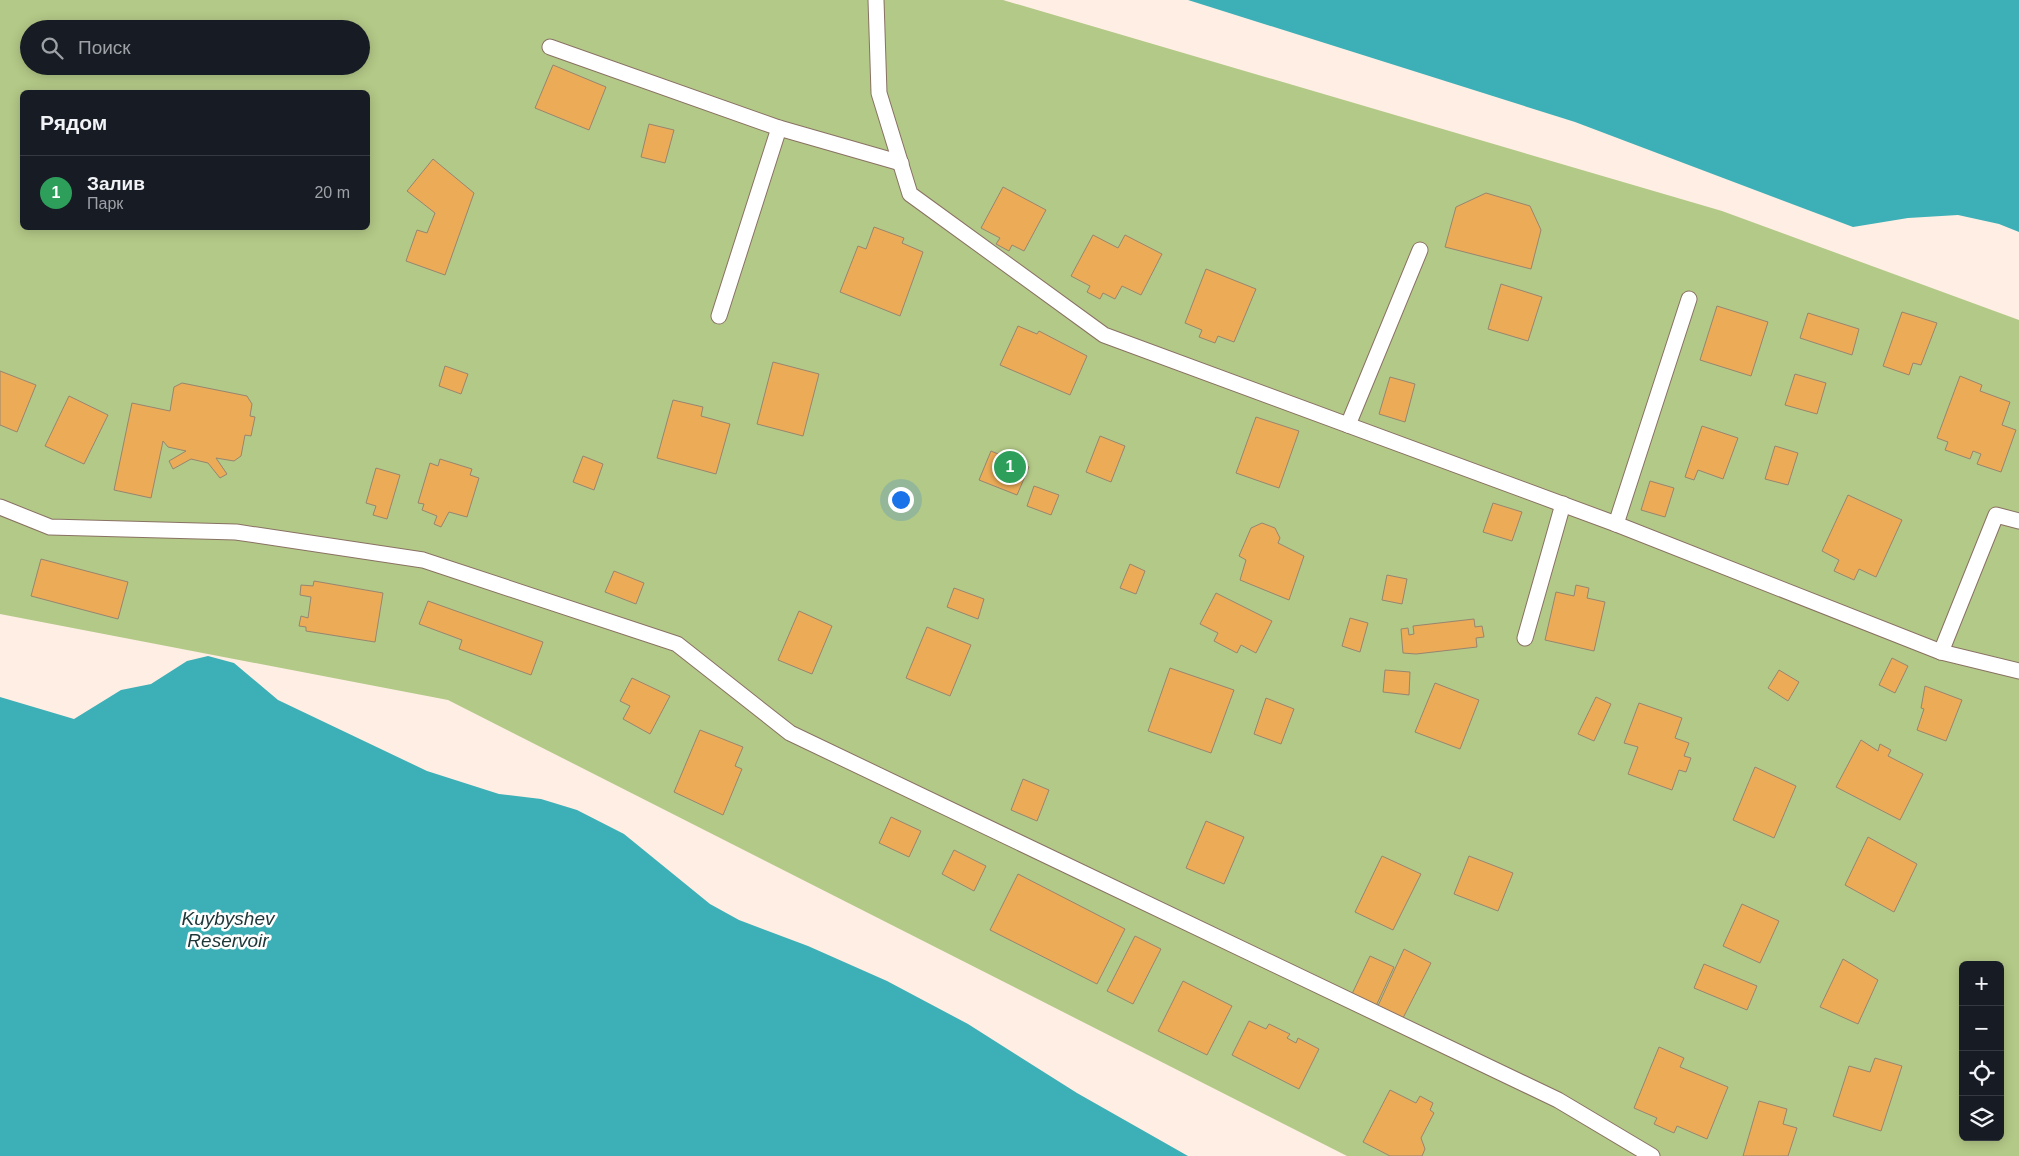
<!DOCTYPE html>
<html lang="ru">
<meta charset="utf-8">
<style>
:root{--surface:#171b24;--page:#20242c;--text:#f1f3f6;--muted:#9ea1a6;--line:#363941;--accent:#9f5e29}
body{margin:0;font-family:Helvetica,sans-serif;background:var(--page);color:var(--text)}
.controls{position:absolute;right:15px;bottom:15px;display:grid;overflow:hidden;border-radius:8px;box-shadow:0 2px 12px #0003}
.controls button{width:45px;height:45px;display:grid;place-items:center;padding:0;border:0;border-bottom:1px solid var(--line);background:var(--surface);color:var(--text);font:25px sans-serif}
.you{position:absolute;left:900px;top:499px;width:18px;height:18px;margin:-12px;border:4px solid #fff;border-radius:50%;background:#1a73e8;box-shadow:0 0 0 8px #1a73e833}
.badge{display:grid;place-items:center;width:32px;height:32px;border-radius:50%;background:var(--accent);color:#fff;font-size:16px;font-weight:700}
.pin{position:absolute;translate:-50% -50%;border:2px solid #fff;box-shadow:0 1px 5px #0006}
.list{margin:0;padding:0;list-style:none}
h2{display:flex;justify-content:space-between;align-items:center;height:65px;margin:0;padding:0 20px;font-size:21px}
h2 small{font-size:16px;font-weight:400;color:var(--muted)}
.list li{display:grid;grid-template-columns:32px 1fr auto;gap:15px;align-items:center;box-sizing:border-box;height:75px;padding:0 20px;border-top:1px solid var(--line)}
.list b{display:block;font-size:19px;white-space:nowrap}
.list p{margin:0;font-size:16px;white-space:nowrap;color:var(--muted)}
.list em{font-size:16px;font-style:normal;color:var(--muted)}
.icon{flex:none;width:28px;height:28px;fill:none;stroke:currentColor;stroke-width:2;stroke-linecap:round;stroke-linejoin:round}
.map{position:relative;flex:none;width:2019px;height:1156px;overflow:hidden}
.search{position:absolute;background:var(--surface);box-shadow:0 2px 12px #0003;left:20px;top:20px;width:350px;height:55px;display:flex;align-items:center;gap:12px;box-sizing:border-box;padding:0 18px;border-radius:28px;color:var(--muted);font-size:19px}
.panel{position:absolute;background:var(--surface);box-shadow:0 2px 12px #0003;left:20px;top:90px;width:350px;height:140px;border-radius:8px}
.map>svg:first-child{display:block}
.green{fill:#b3c987;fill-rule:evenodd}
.water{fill:#3db0b7}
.building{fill:#ecab57;stroke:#978570}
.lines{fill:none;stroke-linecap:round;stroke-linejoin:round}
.lane-casing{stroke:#897163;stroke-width:17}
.lane{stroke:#fff;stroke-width:15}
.labels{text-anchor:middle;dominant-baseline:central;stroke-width:5;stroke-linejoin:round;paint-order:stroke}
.water-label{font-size:19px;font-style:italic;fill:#1d3638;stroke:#fff}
</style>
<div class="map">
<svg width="2019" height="1156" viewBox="0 0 2019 1156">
<rect width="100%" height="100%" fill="#ffeee4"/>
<path class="green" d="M0 0H1003L1722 211 2019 320V1156H1347L448 700 0 614ZM29 29H361V66H29ZM22 92H368V228H22ZM1963 965H2000V1137H1963Z"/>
<g class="water">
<path d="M1188 0H2019V232L1999 224 1958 215 1908 218 1853 227 1575 122Z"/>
<path d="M208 656 234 663 278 700 427 771 499 794 541 799 577 810 624 834 710 904 739 920 808 946 887 981 968 1024 1077 1093 1188 1156H0V697L74 719 121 690 151 684 187 661Z"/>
</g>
<g class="building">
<path d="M553 65 606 87 589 130 535 108Z"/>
<path d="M649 124 674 130 665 163 641 157Z"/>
<path d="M433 159 474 193 445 275 406 261 417 230 427 233 435 213 407 191Z"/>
<path d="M1003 187 1046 210 1024 251 1012 245 1009 251 996 244 1000 238 981 228Z"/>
<path d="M1486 193 1530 206 1541 230 1531 269 1445 247 1456 207Z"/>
<path d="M874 227 904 238 902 243 923 252 900 316 840 292 858 246 866 249Z"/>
<path d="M1093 235 1118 248 1125 235 1162 254 1141 295 1122 286 1115 299 1103 293 1100 299 1087 292 1090 286 1071 276Z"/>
<path d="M1206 269 1256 289 1234 342 1218 336 1215 343 1199 337 1202 330 1185 323Z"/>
<path d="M1501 284 1542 297 1528 341 1488 329Z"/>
<path d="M1717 306 1768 322 1751 376 1700 360Z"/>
<path d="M1902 312 1937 323 1921 365 1913 363 1909 375 1883 366Z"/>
<path d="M1808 313 1859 329 1852 355 1800 338Z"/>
<path d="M1018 326 1037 334 1039 331 1087 356 1070 395 1000 365Z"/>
<path d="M773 362 819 374 803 436 757 424Z"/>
<path d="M445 366 468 374 461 394 439 386Z"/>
<path d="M0 371 36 385 17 432 0 425Z"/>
<path d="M1795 374 1826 383 1817 414 1785 405Z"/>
<path d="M1960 376 1982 385 1980 391 2010 402 2002 425 2016 430 2001 472 1977 464 1981 454 1973 451 1970 459 1945 450 1948 442 1937 438Z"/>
<path d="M1390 377 1415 384 1405 422 1379 414Z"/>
<path d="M182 383 247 396 252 404 250 416 255 417 251 436 245 435 241 456 234 461 216 458 227 474 220 478 208 463 191 459 173 469 169 461 186 451 168 447 163 441 151 498 114 490 132 403 170 411 174 387Z"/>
<path d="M69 396 108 415 84 464 45 446Z"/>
<path d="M673 400 703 407 701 416 730 424 716 474 657 458Z"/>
<path d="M1256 417 1299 431 1279 488 1236 473Z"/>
<path d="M1702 426 1738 438 1723 479 1698 470 1694 480 1685 477Z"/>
<path d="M1100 436 1125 446 1111 482 1086 472Z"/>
<path d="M1775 446 1798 453 1788 485 1765 479Z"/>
<path d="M991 451 1029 467 1017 495 979 480Z"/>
<path d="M583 456 603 464 594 490 573 482Z"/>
<path d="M440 459 472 469 470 475 479 478 467 517 449 512 441 527 434 524 437 516 422 510 424 504 418 503 430 463 438 466Z"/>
<path d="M376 468 400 475 387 519 373 515 376 506 366 503Z"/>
<path d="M1650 481 1674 488 1665 517 1641 510Z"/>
<path d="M1034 486 1059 495 1051 515 1027 506Z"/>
<path d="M1848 495 1902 520 1876 577 1859 569 1854 580 1834 571 1839 560 1822 551Z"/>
<path d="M1493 503 1522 512 1512 541 1483 532Z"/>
<path d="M1262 523 1275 528 1280 538 1278 543 1304 556 1289 600 1240 580 1246 560 1239 556 1251 528Z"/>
<path d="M41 559 128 582 118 619 31 596Z"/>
<path d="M1130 564 1145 571 1136 594 1120 588Z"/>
<path d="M614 571 644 583 636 604 605 592Z"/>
<path d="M1387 575 1407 579 1402 604 1382 600Z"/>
<path d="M314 581 383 593 375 642 306 631V627L299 626 301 616 308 618 311 597 300 595 301 585 313 586Z"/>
<path d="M1576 585 1589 588 1587 598 1605 602 1594 651 1545 640 1556 592 1574 596Z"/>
<path d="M954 588 984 599 978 619 947 607Z"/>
<path d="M1216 593 1272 621 1256 653 1241 645 1237 653 1214 641 1218 633 1200 624Z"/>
<path d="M428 601 543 642 531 675 459 649 462 640 419 624Z"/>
<path d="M799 611 832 626 812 674 778 660Z"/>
<path d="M1350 618 1368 623 1360 652 1342 646Z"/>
<path d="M1474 619 1475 627 1482 626 1484 637 1476 638 1477 647 1416 654 1403 653 1401 629 1408 628 1409 635 1414 634 1413 626Z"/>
<path d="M927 627 971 645 950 696 906 678Z"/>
<path d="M1892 658 1908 666 1895 693 1879 685Z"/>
<path d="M1170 668 1234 690 1211 753 1148 731Z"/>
<path d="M1385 670 1410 672 1409 695 1383 692Z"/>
<path d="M1779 670 1799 682 1788 701 1768 688Z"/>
<path d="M632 678 670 696 650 734 623 719 630 706 620 701Z"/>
<path d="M1435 683 1479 700 1460 749 1415 732Z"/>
<path d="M1925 686 1962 700 1946 741 1917 730 1924 709 1921 708Z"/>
<path d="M1596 697 1611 704 1594 741 1578 734Z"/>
<path d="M1266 698 1294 709 1281 744 1254 734Z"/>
<path d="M1639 703 1682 718 1675 738 1689 743 1684 756 1691 758 1686 772 1679 770 1672 790 1628 774 1638 747 1624 743Z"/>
<path d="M700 730 743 747 735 766 742 769 723 815 674 792Z"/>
<path d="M1861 740 1878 751 1880 744 1891 750 1888 756 1923 774 1900 820 1836 787Z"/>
<path d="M1755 767 1796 786 1774 838 1733 820Z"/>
<path d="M1023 779 1049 790 1037 821 1011 810Z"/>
<path d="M891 817 921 831 909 857 879 843Z"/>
<path d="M1206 821 1244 837 1224 884 1186 868Z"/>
<path d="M1868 837 1917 864 1894 912 1845 885Z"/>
<path d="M954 850 986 866 974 891 942 874Z"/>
<path d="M1382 856 1421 874 1393 930 1355 912Z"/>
<path d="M1469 856 1513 873 1498 911 1454 894Z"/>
<path d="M1018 874 1125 929 1097 984 990 930Z"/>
<path d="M1742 904 1779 921 1760 963 1723 946Z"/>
<path d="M1135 936 1161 949 1133 1004 1107 991Z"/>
<path d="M1404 949 1431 963 1402 1020 1377 1008Z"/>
<path d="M1370 956 1394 967 1376 1006 1352 994Z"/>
<path d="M1843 959 1878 980 1858 1024 1820 1007Z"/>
<path d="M1704 964 1757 986 1747 1010 1694 988Z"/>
<path d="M1183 981 1232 1006 1207 1055 1158 1031Z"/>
<path d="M1249 1021 1266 1029 1269 1024 1290 1034 1287 1038 1296 1043 1298 1038 1319 1049 1299 1089 1232 1055Z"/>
<path d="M1659 1047 1684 1058 1680 1067 1728 1087 1707 1139 1677 1126 1674 1133 1654 1124 1657 1118 1634 1108Z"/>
<path d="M1875 1058 1902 1066 1881 1131 1833 1116 1849 1066 1870 1072Z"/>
<path d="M1390 1090 1416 1103 1420 1096 1433 1103 1430 1110 1434 1113 1421 1138 1425 1149 1422 1156H1390L1363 1142Z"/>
<path d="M1759 1101 1787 1109 1783 1124 1797 1128 1788 1156H1743Z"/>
</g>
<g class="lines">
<defs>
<g id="lane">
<path d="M876 0 879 93 910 194 1104 335 1616 524 1941 652 2019 671"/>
<path d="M550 47 779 128 901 163"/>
<path d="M719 316 779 128"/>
<path d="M1348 425 1420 250"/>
<path d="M0 507 50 527 236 532 423 560 677 644 790 733 1558 1100 1652 1156"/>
<path d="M1616 524 1689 299"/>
<path d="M1525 638 1563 504"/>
<path d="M1941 652 1996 515 2019 521"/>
</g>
</defs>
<use href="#lane" class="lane-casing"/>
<use href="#lane" class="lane"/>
</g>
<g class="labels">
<g class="water-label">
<text x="228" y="918">Kuybyshev<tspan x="228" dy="22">Reservoir</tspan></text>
</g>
</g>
</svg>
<div class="controls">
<button>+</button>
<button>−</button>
<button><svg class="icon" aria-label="locate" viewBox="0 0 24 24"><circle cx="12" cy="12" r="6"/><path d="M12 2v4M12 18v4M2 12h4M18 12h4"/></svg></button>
<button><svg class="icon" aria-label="layers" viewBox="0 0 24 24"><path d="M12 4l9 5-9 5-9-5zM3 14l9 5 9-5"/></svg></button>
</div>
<div class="you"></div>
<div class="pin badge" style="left:1010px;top:467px;background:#2e9e5b">1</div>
<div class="search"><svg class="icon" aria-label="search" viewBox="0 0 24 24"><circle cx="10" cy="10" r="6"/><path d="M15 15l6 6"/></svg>Поиск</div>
<section class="panel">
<h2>Рядом<small></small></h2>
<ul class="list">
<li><span class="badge" style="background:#2e9e5b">1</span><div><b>Залив</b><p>Парк</p></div><em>20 m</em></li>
</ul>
</section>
</div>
